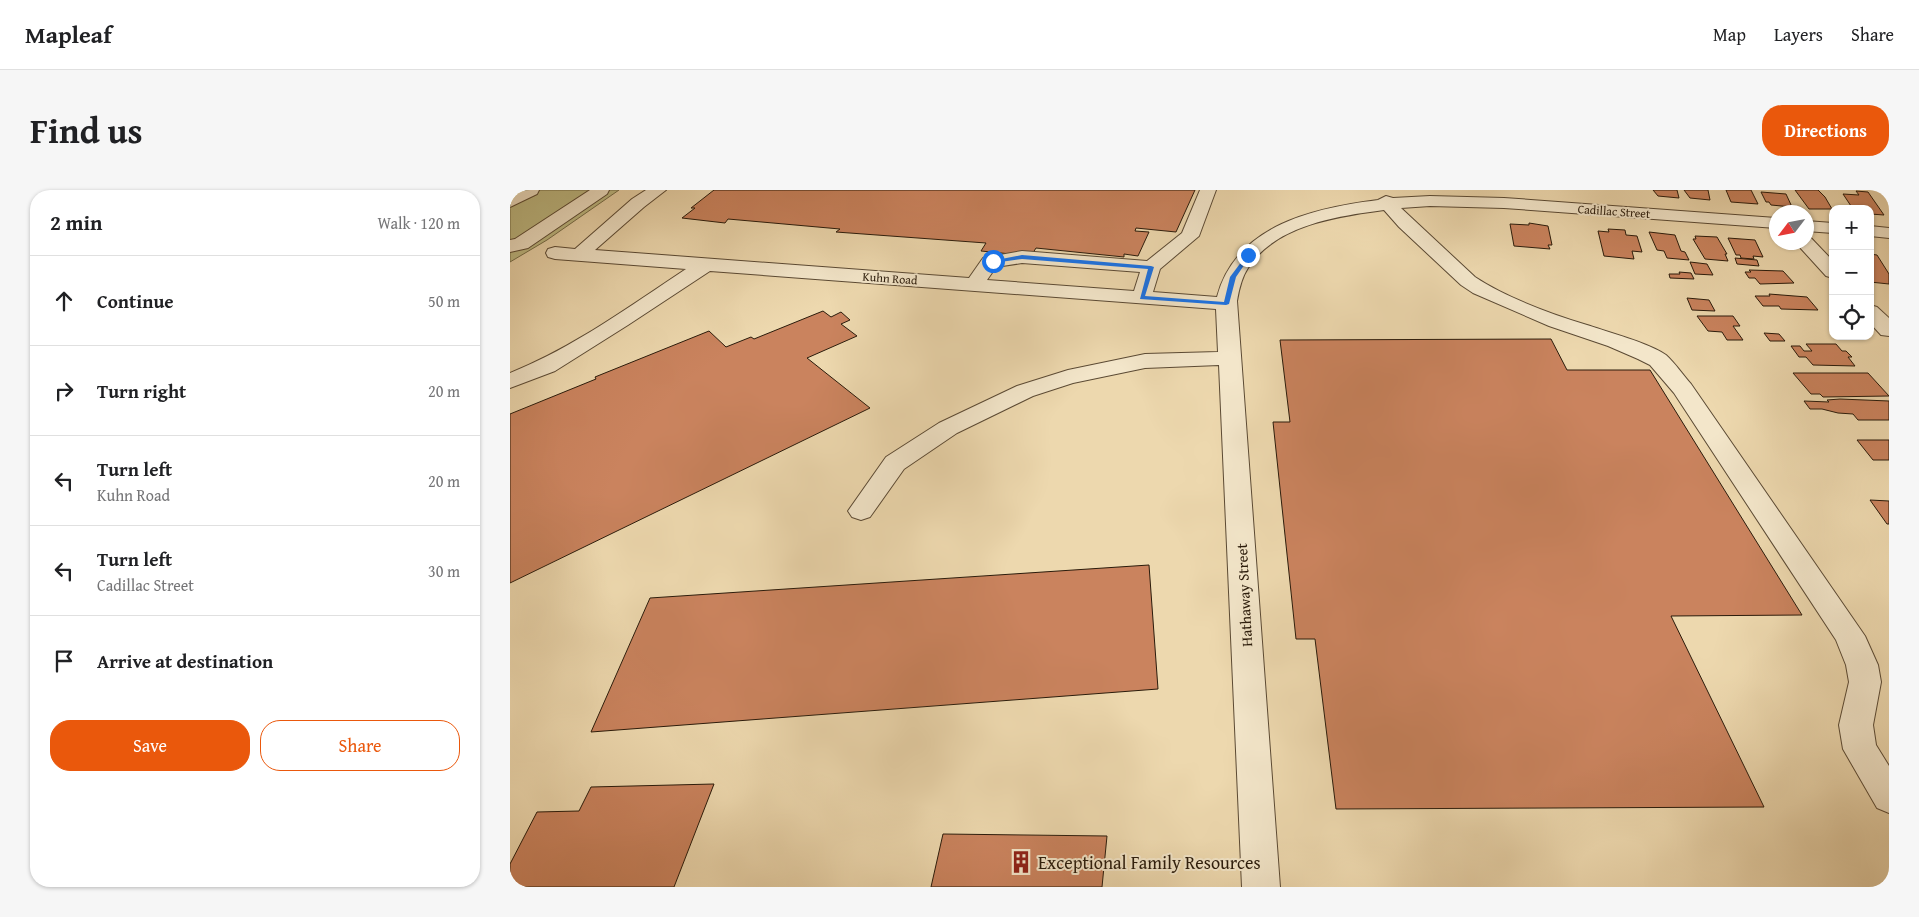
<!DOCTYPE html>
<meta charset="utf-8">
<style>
:root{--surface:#fff;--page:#f6f6f6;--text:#202124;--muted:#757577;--line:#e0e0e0;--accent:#ea580c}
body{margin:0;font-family:"Gentium Book Plus",serif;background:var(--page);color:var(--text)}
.controls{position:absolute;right:15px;top:15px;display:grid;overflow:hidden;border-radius:10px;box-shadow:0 1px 4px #0004}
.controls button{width:45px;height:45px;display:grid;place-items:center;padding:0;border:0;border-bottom:1px solid var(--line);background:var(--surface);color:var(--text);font:25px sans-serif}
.compass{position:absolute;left:1259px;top:15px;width:45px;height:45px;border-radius:50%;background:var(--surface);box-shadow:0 1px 4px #0004;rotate:238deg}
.stop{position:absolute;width:15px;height:15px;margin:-11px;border:4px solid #1a73e8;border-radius:50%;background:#fff}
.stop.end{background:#1a73e8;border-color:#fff;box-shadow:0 1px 5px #0008}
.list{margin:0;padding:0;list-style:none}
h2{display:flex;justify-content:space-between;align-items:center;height:65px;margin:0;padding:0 20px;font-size:21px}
h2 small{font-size:16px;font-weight:400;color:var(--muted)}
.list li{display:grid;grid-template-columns:32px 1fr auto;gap:15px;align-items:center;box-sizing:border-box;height:90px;padding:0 20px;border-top:1px solid var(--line)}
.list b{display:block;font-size:19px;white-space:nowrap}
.list p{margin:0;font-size:16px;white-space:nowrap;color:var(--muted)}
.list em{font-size:16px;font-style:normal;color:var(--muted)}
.actions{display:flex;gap:10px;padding:15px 20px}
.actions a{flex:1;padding:11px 0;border:1px solid var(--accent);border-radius:20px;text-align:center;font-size:18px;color:var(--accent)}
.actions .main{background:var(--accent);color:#fff}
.icon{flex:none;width:28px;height:28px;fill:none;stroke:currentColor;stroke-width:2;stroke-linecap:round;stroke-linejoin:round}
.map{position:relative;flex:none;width:1379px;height:697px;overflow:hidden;border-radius:20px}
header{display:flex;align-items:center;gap:30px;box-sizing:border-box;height:70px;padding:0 25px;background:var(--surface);border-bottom:1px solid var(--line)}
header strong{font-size:24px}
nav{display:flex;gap:28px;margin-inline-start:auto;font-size:18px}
.intro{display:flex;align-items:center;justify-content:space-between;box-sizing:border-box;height:120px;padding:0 30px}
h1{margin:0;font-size:35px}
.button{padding:12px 22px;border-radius:20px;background:var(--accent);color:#fff;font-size:18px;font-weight:700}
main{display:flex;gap:30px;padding:0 30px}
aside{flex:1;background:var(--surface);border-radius:20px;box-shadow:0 1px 4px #0004}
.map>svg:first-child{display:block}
.green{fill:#bfbc85;stroke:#746c48}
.building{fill:#ca835e;stroke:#2a1b0b}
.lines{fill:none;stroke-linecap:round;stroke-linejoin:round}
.minor-casing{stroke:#5b4a34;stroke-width:2}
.minor{fill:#f3e6ca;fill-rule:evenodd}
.route{fill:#1a73e8}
.labels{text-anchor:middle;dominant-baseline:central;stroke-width:4;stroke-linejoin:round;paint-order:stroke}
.far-street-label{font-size:12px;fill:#2a1b0b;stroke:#f3e6ca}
.street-label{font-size:15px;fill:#2a1b0b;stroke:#f3e6ca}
.near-poi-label{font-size:18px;fill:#2a1b0b;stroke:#f3e6ca;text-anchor:start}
</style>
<header>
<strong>Mapleaf</strong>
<nav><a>Map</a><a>Layers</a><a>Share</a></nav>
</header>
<div class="intro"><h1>Find us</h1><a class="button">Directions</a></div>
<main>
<aside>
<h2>2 min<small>Walk · 120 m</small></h2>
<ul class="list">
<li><svg class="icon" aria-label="ahead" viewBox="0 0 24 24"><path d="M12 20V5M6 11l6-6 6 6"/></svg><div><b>Continue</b></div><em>50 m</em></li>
<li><svg class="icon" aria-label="right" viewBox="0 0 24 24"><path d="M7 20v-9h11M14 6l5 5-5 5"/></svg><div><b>Turn right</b></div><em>20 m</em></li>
<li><svg class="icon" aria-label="left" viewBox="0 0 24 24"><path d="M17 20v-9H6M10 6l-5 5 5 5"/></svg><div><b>Turn left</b><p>Kuhn Road</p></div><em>20 m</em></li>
<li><svg class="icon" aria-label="left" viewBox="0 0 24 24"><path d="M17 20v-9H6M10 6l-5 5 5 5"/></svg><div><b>Turn left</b><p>Cadillac Street</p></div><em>30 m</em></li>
<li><svg class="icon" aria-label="arrive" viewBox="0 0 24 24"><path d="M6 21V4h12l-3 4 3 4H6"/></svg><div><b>Arrive at destination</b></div></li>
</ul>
<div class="actions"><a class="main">Save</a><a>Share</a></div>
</aside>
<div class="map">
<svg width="1379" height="697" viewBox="0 0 1379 697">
<rect width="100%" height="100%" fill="#edd8ae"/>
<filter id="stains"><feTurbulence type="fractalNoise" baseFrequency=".004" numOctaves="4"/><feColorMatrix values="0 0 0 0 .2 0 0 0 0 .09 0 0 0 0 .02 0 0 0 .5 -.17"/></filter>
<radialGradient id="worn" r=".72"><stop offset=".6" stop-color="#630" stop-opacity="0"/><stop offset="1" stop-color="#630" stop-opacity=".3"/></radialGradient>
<path class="green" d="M0 0H109L37 50 0 72Z"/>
<g class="building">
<path d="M204 0H685L666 42 626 38 625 41 639 42 628 66 614 64V67L526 58 521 66 471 61 476 53 326 42 330 39 218 29 215 33 172 28 185 18H181Z"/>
<path d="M1143 0H1167L1169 8 1148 6Z"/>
<path d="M1174 0H1198L1200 10 1180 8Z"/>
<path d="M1216 0H1241L1248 14 1221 12Z"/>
<path d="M1285 0H1308L1315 7 1322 19H1299Z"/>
<path d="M1346 1 1358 2 1374 25 1360 24V19H1343L1333 4 1349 5Z"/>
<path d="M1251 2 1276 4 1282 17 1261 15 1259 12H1256Z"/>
<path d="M1019 33 1038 36 1042 55H1038L1040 59 1004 56 1000 34 1019 35Z"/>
<path d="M1098 39 1115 40 1116 45 1127 46 1132 62 1122 61 1124 69 1094 66 1088 41 1099 42Z"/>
<path d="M1139 42 1165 45 1171 61 1175 62 1179 70 1157 68 1154 61 1147 60Z"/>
<path d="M1185 46 1207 47 1217 64H1215L1218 71 1195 69 1183 49H1186Z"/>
<path d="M1218 48 1245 50 1253 67 1243 66 1244 69 1231 68 1230 65H1226Z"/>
<path d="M1360 64 1367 65 1379 84V94L1360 92Z"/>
<path d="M1225 68 1247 70 1249 76 1227 74Z"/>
<path d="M1180 72 1197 74 1203 85 1185 84Z"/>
<path d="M1239 80 1273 81 1284 93 1250 94 1245 88H1239L1235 82H1241Z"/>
<path d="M1169 82 1181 83 1184 89 1160 88 1159 84H1170Z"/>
<path d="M1259 104 1297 107 1308 120 1271 119 1269 116H1253L1245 106H1260Z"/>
<path d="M1177 108 1199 110 1205 121 1182 120Z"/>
<path d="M313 121 321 127 331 122 340 130 331 134 347 146 297 168 360 218 0 393V224L86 189 85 187 199 141 216 157 241 147 244 149Z"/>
<path d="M1187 126H1223L1230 136H1223L1233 150H1217L1212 142 1198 141Z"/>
<path d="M1254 143 1269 144 1275 151H1260Z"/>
<path d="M1041 149 1057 180H1140L1292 425 1161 426 1254 617 826 619 805 449H786L763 232H780L770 150Z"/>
<path d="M1296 154H1326L1332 161H1336L1342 167H1338L1345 176 1303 175 1296 167H1289L1281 156H1290L1294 161H1302Z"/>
<path d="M1283 183H1358L1379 206 1313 207 1310 204H1301Z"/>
<path d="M1330 209 1379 211V230H1348L1343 224 1328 223 1312 219H1300L1294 211 1319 212 1317 210Z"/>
<path d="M1347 250H1379V270H1363Z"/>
<path d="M1360 310 1379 311V334H1377Z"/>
<path d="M639 375 648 499 81 542 140 408Z"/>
<path d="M204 594 164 697H0V674L27 622 69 621 81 597Z"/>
<path d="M433 644 597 646 592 697H421Z"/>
</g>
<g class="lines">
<defs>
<g id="minor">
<path d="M9 0H29L27 4 0 17V5Z"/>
<path d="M80 0H99L97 4 18 58 0 62V50L5 49Z"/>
<path d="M136 0H156L134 17 85 60 459 88 473 68 512 61 637 71 672 43 690 0H706L689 46 650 79 643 102 707 107C726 35 804 18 868 10L876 6 883 8 920 6 994 8 1266 28V38L994 18 920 16 891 18 965 87C997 108 1041 124 1077 135 1098 142 1139 153 1156 165 1165 173 1173 185 1181 194L1355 446 1368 475 1371 492 1363 535 1366 555 1379 576V623L1367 618 1333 559 1329 535 1339 492 1336 475 1326 450 1164 203 1140 175 1128 169 1098 156 1039 136 963 103 951 95 889 37 874 20C828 26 765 35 738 78 732 87 729 99 727 111L770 697H732L709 175 635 178 563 193 523 206 447 243 394 279 360 327 351 330 342 327 338 321 376 267 429 233 507 196 558 180 635 164 708 162 706 119 200 81 118 135 45 181 0 198V183C63 158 120 116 176 79L45 69 38 67 36 63 38 59 45 57 65 59 122 9ZM512 73 630 82 624 101 477 90 486 77Z"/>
<path d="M1296 31 1323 33V43L1296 41Z"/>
<path d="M1360 36 1379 38V48L1360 46Z"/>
<path d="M1296 47 1301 48 1323 71V88L1316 86 1285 52H1296Z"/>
<path d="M1360 115 1367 117 1379 128V146L1371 145 1360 133Z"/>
</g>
</defs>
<use href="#minor" class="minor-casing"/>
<use href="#minor" class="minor"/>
</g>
<path class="route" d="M738 63 741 65 726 87 719 114 716 115 630 109 638 79 512 69 483 73 481 71 512 65 641 76 644 77 635 106 714 112 720 87Z"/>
<defs>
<symbol id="building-bare" viewBox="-9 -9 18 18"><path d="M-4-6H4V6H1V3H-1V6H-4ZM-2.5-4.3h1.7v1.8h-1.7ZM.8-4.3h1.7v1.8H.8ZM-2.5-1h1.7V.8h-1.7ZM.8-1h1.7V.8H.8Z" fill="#8f2418" stroke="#f3e6ca" stroke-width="2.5" paint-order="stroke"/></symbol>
</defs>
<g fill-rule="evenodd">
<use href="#building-bare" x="495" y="656" width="32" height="32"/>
</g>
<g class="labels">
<g class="far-street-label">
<text transform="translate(1104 21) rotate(4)">Cadillac Street</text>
<text transform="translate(380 88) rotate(4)">Kuhn Road</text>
</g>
<g class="street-label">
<text transform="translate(734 405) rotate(-93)">Hathaway Street</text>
</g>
<g class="near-poi-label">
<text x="528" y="672">Exceptional Family Resources</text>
</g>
</g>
<rect width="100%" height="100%" filter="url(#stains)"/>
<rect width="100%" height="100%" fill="url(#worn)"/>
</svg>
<div class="controls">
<button>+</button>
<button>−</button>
<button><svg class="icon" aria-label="locate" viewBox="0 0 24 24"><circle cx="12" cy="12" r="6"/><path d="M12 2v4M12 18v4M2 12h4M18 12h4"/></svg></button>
</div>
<svg class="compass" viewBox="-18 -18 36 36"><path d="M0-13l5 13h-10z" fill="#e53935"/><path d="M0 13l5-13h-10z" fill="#757577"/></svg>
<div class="stop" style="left:483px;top:71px"></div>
<div class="stop end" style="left:738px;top:65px"></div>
</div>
</main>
